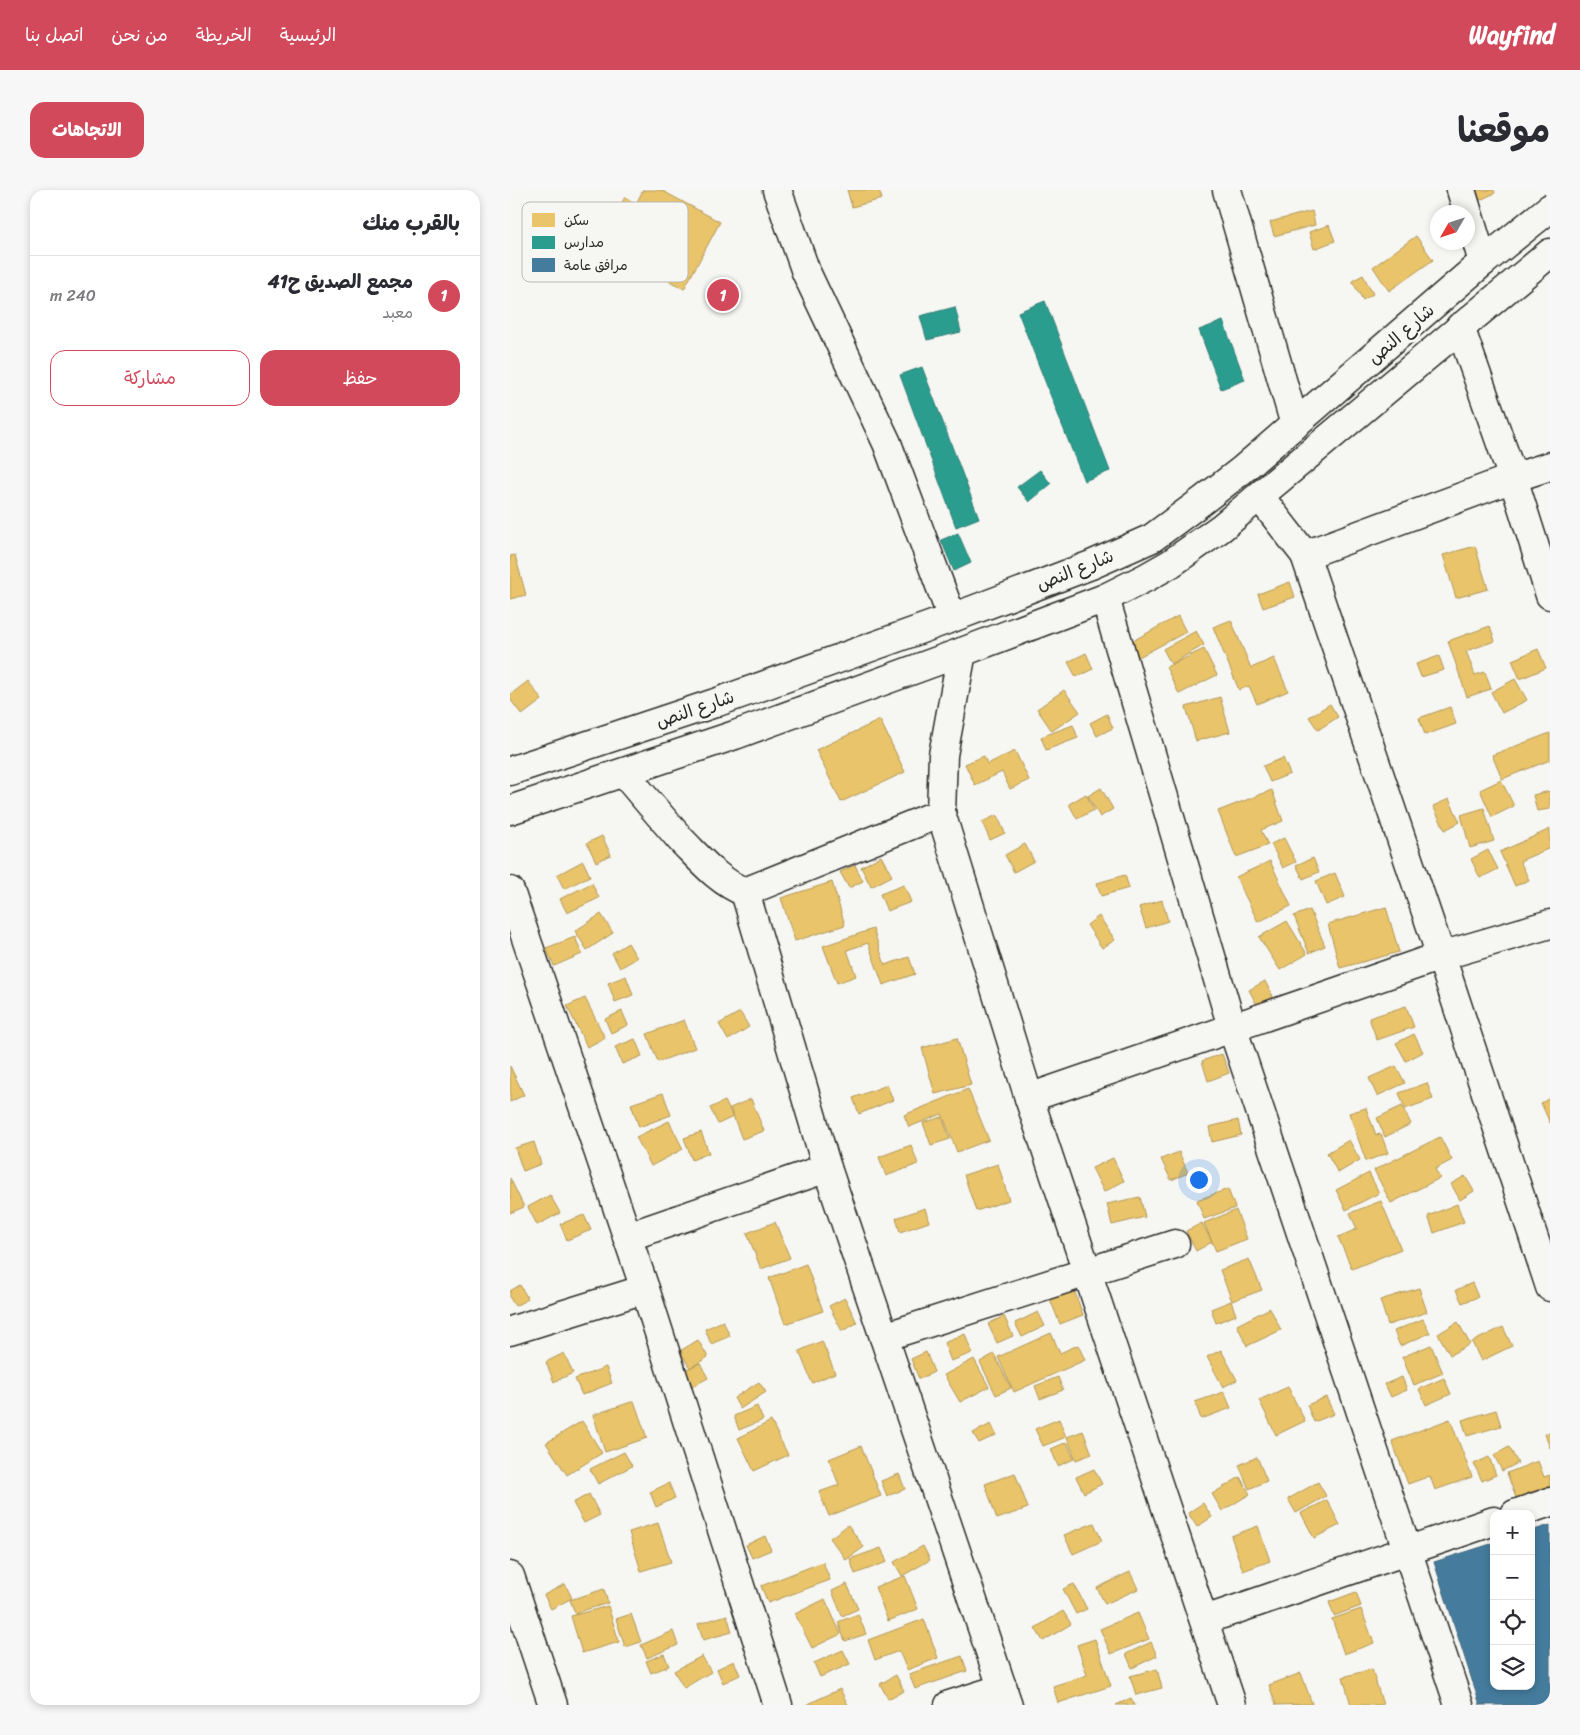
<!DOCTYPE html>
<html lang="ar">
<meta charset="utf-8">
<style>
:root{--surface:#fff;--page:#f7f7f7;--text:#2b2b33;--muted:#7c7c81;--line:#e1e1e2;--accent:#d1495b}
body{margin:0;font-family:Sriracha,"Playpen Sans Arabic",sans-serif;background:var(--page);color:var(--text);direction:rtl}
.controls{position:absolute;right:15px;bottom:15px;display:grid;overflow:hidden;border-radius:10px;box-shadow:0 2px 8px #0003}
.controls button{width:45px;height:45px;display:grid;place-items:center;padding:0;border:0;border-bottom:1px solid var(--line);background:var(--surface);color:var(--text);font:25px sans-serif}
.compass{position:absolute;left:920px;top:15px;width:45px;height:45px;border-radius:50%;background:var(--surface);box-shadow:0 2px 8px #0003;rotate:231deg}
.you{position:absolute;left:688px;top:989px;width:18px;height:18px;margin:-12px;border:4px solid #fff;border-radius:50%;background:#1a73e8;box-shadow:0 0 0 8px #1a73e833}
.badge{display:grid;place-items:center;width:32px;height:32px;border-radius:50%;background:var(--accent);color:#fff;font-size:16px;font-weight:700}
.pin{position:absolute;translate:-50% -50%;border:2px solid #fff;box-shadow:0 1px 5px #0006}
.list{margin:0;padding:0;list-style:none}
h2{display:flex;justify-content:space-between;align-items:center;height:65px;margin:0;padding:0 20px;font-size:21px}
h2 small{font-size:16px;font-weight:400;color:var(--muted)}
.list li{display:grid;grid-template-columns:32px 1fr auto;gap:15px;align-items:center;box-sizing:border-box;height:80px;padding:0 20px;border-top:1px solid var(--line)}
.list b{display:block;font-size:19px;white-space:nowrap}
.list p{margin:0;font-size:16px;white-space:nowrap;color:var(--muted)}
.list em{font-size:16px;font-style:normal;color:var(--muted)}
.actions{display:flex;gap:10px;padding:15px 20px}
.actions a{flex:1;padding:11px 0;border:1px solid var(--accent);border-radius:15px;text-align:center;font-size:18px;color:var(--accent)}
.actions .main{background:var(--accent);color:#fff}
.icon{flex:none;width:28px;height:28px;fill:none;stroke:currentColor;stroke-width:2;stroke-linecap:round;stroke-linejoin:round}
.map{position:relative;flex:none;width:1040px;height:1515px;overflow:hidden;direction:ltr;border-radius:15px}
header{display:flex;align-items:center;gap:30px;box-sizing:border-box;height:70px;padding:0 25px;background:var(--accent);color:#fff}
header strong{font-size:24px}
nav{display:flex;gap:28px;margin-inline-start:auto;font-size:18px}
.intro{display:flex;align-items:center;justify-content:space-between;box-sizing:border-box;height:120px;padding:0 30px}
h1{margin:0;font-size:35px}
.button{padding:12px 22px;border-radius:15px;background:var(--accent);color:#fff;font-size:18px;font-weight:700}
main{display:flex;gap:30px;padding:0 30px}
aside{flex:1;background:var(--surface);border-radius:15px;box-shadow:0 2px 8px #0003}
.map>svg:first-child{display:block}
.homes{fill:#e9c46a;stroke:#b09657}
.schools{fill:#2a9d8f;stroke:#2a7b71}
.public{fill:#457b9d;stroke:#3d637b}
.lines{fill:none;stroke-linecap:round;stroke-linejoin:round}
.minor-casing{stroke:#2b2b2b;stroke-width:31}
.major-casing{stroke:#2b2b2b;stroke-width:31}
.minor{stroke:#f6f6f2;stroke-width:28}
.major{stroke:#f6f6f2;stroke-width:28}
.labels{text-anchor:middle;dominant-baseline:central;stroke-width:5;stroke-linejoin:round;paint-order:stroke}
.street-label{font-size:18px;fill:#2b2b2b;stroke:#f6f6f2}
.key{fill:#f6f6f2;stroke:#b9b9b6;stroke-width:1}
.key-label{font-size:14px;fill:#2b2b2b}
</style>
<header>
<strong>Wayfind</strong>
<nav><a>الرئيسية</a><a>الخريطة</a><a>من نحن</a><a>اتصل بنا</a></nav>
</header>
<div class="intro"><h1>موقعنا</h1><a class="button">الاتجاهات</a></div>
<main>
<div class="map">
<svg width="1040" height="1515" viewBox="0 0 1040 1515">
<rect width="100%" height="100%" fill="#f6f6f2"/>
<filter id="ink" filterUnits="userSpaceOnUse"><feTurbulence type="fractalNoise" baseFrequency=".02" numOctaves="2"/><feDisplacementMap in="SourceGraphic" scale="10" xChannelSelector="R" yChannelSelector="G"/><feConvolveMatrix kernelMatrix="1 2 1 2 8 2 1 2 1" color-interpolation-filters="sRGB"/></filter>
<g filter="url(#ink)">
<g class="homes">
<path d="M133 0H151L210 32 174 99 103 60 112 43 99 36 115 7 126 14Z"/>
<path d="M337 0H369L372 9 342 17Z"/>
<path d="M963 0H984L985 3 968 11Z"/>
<path d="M802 21 805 35 764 46 760 32Z"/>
<path d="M819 35 825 51 804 59 799 42Z"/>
<path d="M906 46 923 70 879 101 863 77Z"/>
<path d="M853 85 863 104 853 110 842 91Z"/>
<path d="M965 356 978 399 946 408 933 365Z"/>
<path d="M5 365 16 405 0 409V366Z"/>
<path d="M780 392 785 407 753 418 748 404Z"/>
<path d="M668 426 676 442 627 468 619 453Z"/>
<path d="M721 430 741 478 764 468 778 501 747 514 739 496 729 500 703 437Z"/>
<path d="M980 436 985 451 956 461 965 485 975 482 981 499 957 507 938 451Z"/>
<path d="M686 441 694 455 661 474 653 459Z"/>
<path d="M694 459 707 485 669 504 656 477Z"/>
<path d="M1028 459 1036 478 1010 489 1002 470Z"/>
<path d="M576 463 583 479 566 487 558 472Z"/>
<path d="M929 466 934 480 911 487 906 474Z"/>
<path d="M1005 489 1017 510 992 523 981 502Z"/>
<path d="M18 491 32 510 12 525 0 509V505Z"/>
<path d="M554 500 570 522 542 541 527 519Z"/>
<path d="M710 507 720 542 686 551 676 517Z"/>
<path d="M820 514 828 527 808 540 799 527Z"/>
<path d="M940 517 946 534 915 545 909 528Z"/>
<path d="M597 524 603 538 587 546 580 533Z"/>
<path d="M370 530 395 582 331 612 306 560Z"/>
<path d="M563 535 568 548 536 560 531 547Z"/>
<path d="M1040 543V570L992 589 982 565Z"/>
<path d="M505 561 519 590 500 599 492 582 465 595 455 574 474 566 477 574Z"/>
<path d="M773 568 780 584 760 592 753 576Z"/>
<path d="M991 590 1004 616 982 627 970 600Z"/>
<path d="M591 598 603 619 590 627 578 606Z"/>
<path d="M762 600 773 631 751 640 758 655 726 667 708 621Z"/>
<path d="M1040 601V619L1027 621 1023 605Z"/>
<path d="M576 604 584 620 567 629 559 614Z"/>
<path d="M939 609 950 632 935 640 923 616Z"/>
<path d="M974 618 984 651 960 658 951 625Z"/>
<path d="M487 625 495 643 480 650 472 632Z"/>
<path d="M1040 639V658L1010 671 1019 690 1005 696 990 662Z"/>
<path d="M92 646 101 665 86 672 77 653Z"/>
<path d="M774 648 786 672 773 678 761 654Z"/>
<path d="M515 654 524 671 504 682 495 665Z"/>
<path d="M978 660 988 679 970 688 961 669Z"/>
<path d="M371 666 382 686 361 697 351 677Z"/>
<path d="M803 668 809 682 793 689 786 675Z"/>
<path d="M73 671 80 686 54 699 47 685Z"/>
<path d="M760 671 781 716 748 732 726 687Z"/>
<path d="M345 675 353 691 339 698 330 682Z"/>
<path d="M825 683 835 707 816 715 806 691Z"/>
<path d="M615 685 619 698 591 706 587 693Z"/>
<path d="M322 692 335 735 285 751 271 708Z"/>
<path d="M82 693 89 708 57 723 50 709Z"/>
<path d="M394 695 401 712 377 721 370 704Z"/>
<path d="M652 710 658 731 636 738 629 717Z"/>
<path d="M876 717 889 762 830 778 818 734Z"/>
<path d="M800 720 815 756 799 763 784 726Z"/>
<path d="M91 724 103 743 77 760 65 741Z"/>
<path d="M589 726 605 750 592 758 577 735Z"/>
<path d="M777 731 797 764 770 780 749 747Z"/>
<path d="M363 739 375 775 399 767 405 784 373 795 358 753 337 760 346 786 327 793 313 756Z"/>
<path d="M65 747 72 764 44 776 36 758Z"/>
<path d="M118 753 127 768 110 778 102 763Z"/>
<path d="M116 786 123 805 105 812 98 793Z"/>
<path d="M755 791 763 807 747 815 739 800Z"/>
<path d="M75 808 95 848 77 857 57 816Z"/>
<path d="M896 816 904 837 867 850 859 828Z"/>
<path d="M112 821 118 835 101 843 95 829Z"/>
<path d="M230 822 239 837 218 850 209 834Z"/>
<path d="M174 830 185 858 148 872 137 844Z"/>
<path d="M904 844 913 862 896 871 886 853Z"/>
<path d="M447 848 461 895 425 904 412 858Z"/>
<path d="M125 849 132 866 112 874 105 857Z"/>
<path d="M712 864 719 883 698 891 692 871Z"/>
<path d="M0 876 14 905 0 912Z"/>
<path d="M886 876 895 893 867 906 859 888Z"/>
<path d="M917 893 923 909 895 919 889 903Z"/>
<path d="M377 895 383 910 349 924 343 908Z"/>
<path d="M458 899 479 950 447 962 432 924 399 937 394 925Z"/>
<path d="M153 903 161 925 129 937 121 914Z"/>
<path d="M1040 908V933L1031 913Z"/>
<path d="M241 909 254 941 232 949 220 918Z"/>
<path d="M215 911 223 927 208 934 200 918Z"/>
<path d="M892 916 901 934 875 947 867 928Z"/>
<path d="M856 918 866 945 871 944 878 963 856 971 839 923Z"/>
<path d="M432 927 440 949 421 955 413 933Z"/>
<path d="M728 930 731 945 702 952 699 937Z"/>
<path d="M159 931 173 959 141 976 126 947Z"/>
<path d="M191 942 199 963 182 970 174 948Z"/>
<path d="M930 947 942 970 925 979 930 988 881 1013 864 980Z"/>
<path d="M839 950 850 970 828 983 817 963Z"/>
<path d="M24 952 31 974 13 981 5 958Z"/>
<path d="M401 955 408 974 376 986 369 967Z"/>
<path d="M669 962 678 983 661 990 651 969Z"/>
<path d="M603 968 614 991 594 1002 582 978Z"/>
<path d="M488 974 499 1010 466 1021 454 985Z"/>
<path d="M859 983 869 1003 836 1020 826 1000Z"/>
<path d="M955 986 964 1001 950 1010 941 994Z"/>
<path d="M0 988 14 1017 0 1023Z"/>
<path d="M718 999 725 1018 694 1029 687 1010Z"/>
<path d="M40 1005 50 1023 27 1035 18 1017Z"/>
<path d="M630 1007 635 1027 602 1035 597 1014Z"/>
<path d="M871 1011 891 1059 842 1079 828 1047 847 1039 840 1023Z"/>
<path d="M947 1014 954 1032 924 1043 918 1026Z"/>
<path d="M415 1018 419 1032 390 1042 386 1028Z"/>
<path d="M726 1020 737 1049 706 1061 694 1033Z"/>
<path d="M74 1025 81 1040 57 1050 50 1034Z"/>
<path d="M265 1032 280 1068 251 1079 237 1043Z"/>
<path d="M692 1033 702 1052 686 1061 676 1041Z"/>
<path d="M739 1069 752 1100 722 1111 710 1080Z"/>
<path d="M296 1074 313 1121 275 1134 259 1088Z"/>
<path d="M962 1093 968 1107 952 1113 946 1100Z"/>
<path d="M10 1095 18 1109 5 1116 0 1108V1101Z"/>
<path d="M909 1098 917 1122 878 1135 870 1110Z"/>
<path d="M564 1100 573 1125 550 1134 540 1109Z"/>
<path d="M335 1108 347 1133 332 1141 319 1116Z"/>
<path d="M721 1111 726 1125 706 1133 701 1119Z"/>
<path d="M760 1118 771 1140 737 1156 727 1135Z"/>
<path d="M528 1122 535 1136 512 1147 505 1133Z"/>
<path d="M494 1126 503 1146 487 1153 478 1134Z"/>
<path d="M913 1129 920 1143 890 1156 884 1141Z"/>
<path d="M213 1131 220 1146 201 1154 195 1139Z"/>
<path d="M948 1132 960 1154 940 1165 928 1144Z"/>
<path d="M993 1137 1002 1156 971 1171 962 1152Z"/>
<path d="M541 1143 550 1163 568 1155 575 1170 504 1202 488 1167Z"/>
<path d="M455 1144 462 1163 441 1171 434 1153Z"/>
<path d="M188 1150 198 1167 180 1178 170 1161Z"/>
<path d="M312 1151 325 1183 302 1193 289 1161Z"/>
<path d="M921 1155 933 1183 904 1195 892 1167Z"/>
<path d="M711 1160 727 1190 713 1197 697 1167Z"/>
<path d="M416 1162 424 1182 409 1189 401 1169Z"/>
<path d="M54 1163 63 1183 44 1192 36 1172Z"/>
<path d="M484 1164 501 1198 486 1205 470 1172Z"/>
<path d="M464 1169 479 1197 450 1212 434 1185Z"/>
<path d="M190 1173 198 1188 183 1196 175 1180Z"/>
<path d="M96 1177 102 1193 72 1205 65 1189Z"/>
<path d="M548 1187 553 1200 530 1209 525 1196Z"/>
<path d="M892 1187 897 1200 881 1207 875 1194Z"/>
<path d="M934 1188 941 1204 916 1215 909 1199Z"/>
<path d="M249 1192 256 1202 230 1219 224 1208Z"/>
<path d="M778 1197 795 1231 766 1245 749 1210Z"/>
<path d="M714 1202 721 1218 691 1229 685 1212Z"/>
<path d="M816 1207 824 1224 804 1232 797 1215Z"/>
<path d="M124 1211 137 1248 95 1262 83 1225Z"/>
<path d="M247 1216 253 1230 229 1240 224 1226Z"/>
<path d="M986 1220 991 1236 957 1246 952 1230Z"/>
<path d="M549 1229 556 1247 533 1256 525 1239Z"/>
<path d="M940 1229 962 1287 925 1300 920 1286 898 1294 882 1251Z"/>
<path d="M72 1231 92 1263 57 1285 36 1253Z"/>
<path d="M261 1231 278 1265 244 1281 228 1248Z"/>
<path d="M481 1234 486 1245 469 1253 463 1243Z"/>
<path d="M573 1241 582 1264 566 1270 557 1247Z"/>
<path d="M1040 1242V1258L1035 1244Z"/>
<path d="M557 1252 564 1269 548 1276 541 1259Z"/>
<path d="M351 1256 371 1306 319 1326 309 1302 329 1295 319 1269Z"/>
<path d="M999 1257 1008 1273 992 1281 984 1265Z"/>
<path d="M114 1262 122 1276 88 1294 80 1279Z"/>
<path d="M747 1267 757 1291 739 1299 729 1275Z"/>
<path d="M979 1267 986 1285 972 1291 964 1274Z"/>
<path d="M1028 1271 1034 1287 1040 1285V1296L1006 1308 997 1283Z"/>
<path d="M584 1279 592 1294 574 1303 566 1287Z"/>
<path d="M505 1283 518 1318 487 1329 475 1294Z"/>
<path d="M389 1284 395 1299 377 1306 371 1291Z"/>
<path d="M730 1287 740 1304 712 1321 702 1304Z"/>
<path d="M808 1292 816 1306 786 1323 778 1309Z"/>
<path d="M159 1293 165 1308 146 1317 140 1302Z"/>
<path d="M79 1304 90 1325 74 1333 63 1313Z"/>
<path d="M817 1310 830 1335 804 1348 791 1323Z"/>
<path d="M693 1313 702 1327 687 1337 678 1323Z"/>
<path d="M148 1333 161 1372 131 1381 119 1342Z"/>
<path d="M584 1333 592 1351 563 1364 554 1345Z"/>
<path d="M338 1335 354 1357 336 1370 320 1348Z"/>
<path d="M748 1336 760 1371 733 1381 721 1346Z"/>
<path d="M255 1346 261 1360 242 1368 236 1355Z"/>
<path d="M413 1356 420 1370 392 1386 384 1372Z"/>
<path d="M371 1358 377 1372 345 1384 340 1369Z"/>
<path d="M313 1372 320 1390 258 1413 251 1396Z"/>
<path d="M620 1382 628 1399 595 1414 587 1398Z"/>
<path d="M395 1386 408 1419 378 1431 365 1397Z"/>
<path d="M55 1394 62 1408 41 1419 34 1405Z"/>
<path d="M337 1394 348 1419 332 1426 322 1401Z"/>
<path d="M564 1394 577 1419 566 1424 553 1399Z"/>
<path d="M94 1399 98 1413 65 1423 60 1410Z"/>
<path d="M846 1402 851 1416 824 1426 819 1412Z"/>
<path d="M315 1409 331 1444 302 1458 285 1424Z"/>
<path d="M98 1416 109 1452 72 1463 61 1426Z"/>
<path d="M851 1419 864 1453 834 1464 822 1429Z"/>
<path d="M553 1421 561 1434 533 1451 525 1438Z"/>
<path d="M628 1423 639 1449 601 1464 590 1439Z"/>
<path d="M121 1424 131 1452 115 1457 106 1429Z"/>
<path d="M348 1424 356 1444 335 1451 328 1432Z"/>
<path d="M217 1425 222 1442 193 1450 188 1434Z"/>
<path d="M414 1429 428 1468 397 1480 389 1461 365 1470 358 1450Z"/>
<path d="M163 1441 168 1455 137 1468 131 1455Z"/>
<path d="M585 1449 601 1496 548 1513 543 1496 577 1485 567 1455Z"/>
<path d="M641 1452 647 1466 622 1478 616 1464Z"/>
<path d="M333 1460 340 1474 310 1487 304 1473Z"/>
<path d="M154 1464 159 1476 141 1483 136 1471Z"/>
<path d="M192 1466 201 1482 174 1498 164 1481Z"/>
<path d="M452 1466 457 1481 405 1499 399 1484Z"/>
<path d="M224 1471 230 1485 213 1493 207 1479Z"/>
<path d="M647 1479 652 1498 626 1505 620 1486Z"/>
<path d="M862 1479 873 1515H841L833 1487Z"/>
<path d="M791 1483 802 1514 766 1515 759 1495Z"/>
<path d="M386 1485 394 1501 378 1509 370 1494Z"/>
<path d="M330 1499 338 1515H296Z"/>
<path d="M621 1508 625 1515H606Z"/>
</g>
<g class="schools">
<path d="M535 111 600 281 574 291 508 122Z"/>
<path d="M445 117 451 142 417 150 410 126Z"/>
<path d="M713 131 735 190 711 199 689 140Z"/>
<path d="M412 177 469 328 446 337 390 185Z"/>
<path d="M530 280 541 294 519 312 507 297Z"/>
<path d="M448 343 461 373 444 381 431 350Z"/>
</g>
<path class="public" d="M1040 1335V1515H970L924 1372 984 1353V1496H1021V1341Z"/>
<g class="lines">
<defs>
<g id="minor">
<path d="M267 0 296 82 377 253 442 428"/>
<path d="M717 0 785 235"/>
<path d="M951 0 973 72"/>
<path d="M950 137 1003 288 1040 405"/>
<path d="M750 307 795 365 931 766 1040 1097"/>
<path d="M795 365 1003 288 1040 276"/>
<path d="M595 408 722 837 949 1515"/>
<path d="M114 583C133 606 152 628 172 651 191 670 209 692 235 702L431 623 433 565 452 462"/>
<path d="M431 623 519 908 722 1515"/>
<path d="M0 701 135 1099 268 1515"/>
<path d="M235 702 317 978 498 1515"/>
<path d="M519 908 931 766 1040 734"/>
<path d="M117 1047 317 978"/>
<path d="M0 1141 135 1099"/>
<path d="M374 1147 665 1054"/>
<path d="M1005 1324 1040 1312"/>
<path d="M0 1386 43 1515"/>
<path d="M695 1430 984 1331"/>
<path d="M439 1515 493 1498"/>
</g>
<g id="major">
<path d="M0 581 205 513 442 428 581 375 642 348 692 311 732 280 973 72 1040 18"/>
<path d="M0 620 225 545 452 462 595 408 637 387 660 374 711 338 1040 63"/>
</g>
</defs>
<use href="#minor" class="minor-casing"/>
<use href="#major" class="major-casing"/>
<use href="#minor" class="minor"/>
<use href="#major" class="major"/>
</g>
</g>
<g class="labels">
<g class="street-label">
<text transform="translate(891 144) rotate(-41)">شارع النص</text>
<text transform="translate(565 380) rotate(-22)">شارع النص</text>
<text transform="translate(185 519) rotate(-19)">شارع النص</text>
</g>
</g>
<rect x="12" y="12" width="166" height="80" rx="8" class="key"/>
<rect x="22" y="23" width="23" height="14" fill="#e9c46a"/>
<rect x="22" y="46" width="23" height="13" fill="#2a9d8f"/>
<rect x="22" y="68" width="23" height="14" fill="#457b9d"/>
<g class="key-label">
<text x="54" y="35">سكن</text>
<text x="54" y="57">مدارس</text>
<text x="54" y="80">مرافق عامة</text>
</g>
</svg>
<div class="controls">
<button>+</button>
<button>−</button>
<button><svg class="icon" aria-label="locate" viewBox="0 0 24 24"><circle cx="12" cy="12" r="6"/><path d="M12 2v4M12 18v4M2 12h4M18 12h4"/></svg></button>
<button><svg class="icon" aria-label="layers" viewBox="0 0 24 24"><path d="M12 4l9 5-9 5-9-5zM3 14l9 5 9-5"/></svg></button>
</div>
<svg class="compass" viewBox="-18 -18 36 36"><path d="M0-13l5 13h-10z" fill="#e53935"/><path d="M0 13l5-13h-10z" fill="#7c7c81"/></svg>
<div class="you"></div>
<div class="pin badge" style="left:213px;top:105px">1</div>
</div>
<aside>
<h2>بالقرب منك<small></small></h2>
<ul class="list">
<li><span class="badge">1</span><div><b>مجمع الصديق ح41</b><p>معبد</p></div><em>240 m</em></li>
</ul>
<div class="actions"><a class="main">حفظ</a><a>مشاركة</a></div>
</aside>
</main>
